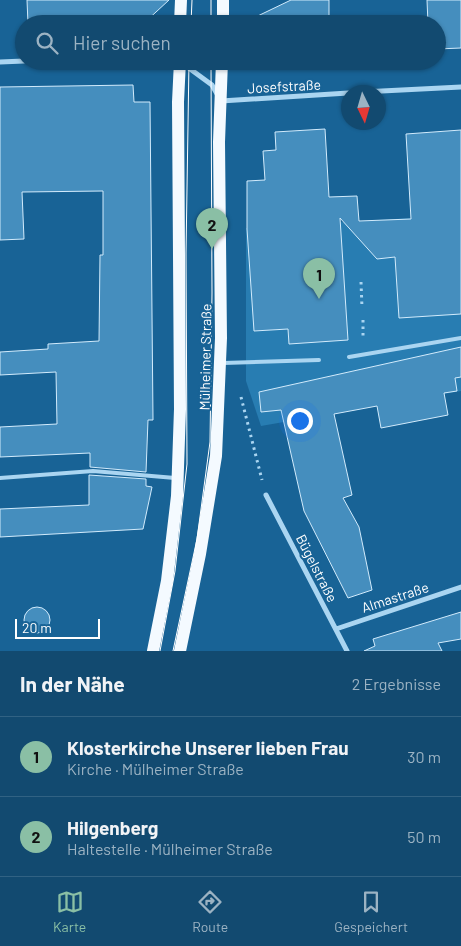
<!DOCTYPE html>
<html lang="de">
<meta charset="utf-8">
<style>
:root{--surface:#124a70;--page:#1f5478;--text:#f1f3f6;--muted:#9cb3c3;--line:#316283;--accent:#8abfa5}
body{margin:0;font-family:Barlow,sans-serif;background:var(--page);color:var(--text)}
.compass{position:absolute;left:341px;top:85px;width:45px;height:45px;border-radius:50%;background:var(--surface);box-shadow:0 1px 4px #0004;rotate:175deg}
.scale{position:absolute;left:15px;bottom:12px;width:85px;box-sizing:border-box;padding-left:5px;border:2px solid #fff;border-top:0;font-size:14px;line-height:18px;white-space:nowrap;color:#fff;-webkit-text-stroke:4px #186396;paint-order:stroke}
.you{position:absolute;left:299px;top:420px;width:18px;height:18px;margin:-12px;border:4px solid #fff;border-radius:50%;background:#1a73e8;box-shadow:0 0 0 8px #1a73e833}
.badge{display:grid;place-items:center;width:32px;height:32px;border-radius:50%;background:var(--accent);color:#111;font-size:16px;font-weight:700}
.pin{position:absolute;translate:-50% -41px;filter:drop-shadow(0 1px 2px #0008)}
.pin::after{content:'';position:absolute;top:26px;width:18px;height:15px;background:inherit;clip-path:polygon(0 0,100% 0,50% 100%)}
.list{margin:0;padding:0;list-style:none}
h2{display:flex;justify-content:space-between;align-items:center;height:65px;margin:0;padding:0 20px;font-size:21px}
h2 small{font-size:16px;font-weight:400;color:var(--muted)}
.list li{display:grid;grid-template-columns:32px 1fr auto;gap:15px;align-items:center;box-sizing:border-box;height:80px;padding:0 20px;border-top:1px solid var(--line)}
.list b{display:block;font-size:19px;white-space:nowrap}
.list p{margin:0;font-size:16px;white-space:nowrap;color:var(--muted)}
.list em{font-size:16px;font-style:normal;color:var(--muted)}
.icon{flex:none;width:28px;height:28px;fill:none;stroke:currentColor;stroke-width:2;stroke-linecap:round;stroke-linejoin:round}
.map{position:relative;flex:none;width:461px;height:651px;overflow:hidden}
.search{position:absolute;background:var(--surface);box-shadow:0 1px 4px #0004;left:15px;right:15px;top:15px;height:55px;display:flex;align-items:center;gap:12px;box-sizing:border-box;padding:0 18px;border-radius:28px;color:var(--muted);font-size:19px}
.sheet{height:225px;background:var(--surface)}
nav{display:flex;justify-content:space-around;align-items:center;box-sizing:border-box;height:70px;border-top:1px solid var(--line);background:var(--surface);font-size:14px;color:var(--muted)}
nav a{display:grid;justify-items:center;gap:2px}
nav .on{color:var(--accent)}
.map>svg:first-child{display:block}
.green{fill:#287db2}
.building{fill:#458ebe;stroke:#d2ebfc}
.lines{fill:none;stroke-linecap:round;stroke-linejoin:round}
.path{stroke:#aad5f1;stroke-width:3;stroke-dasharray:2.5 4;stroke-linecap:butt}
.lane{stroke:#aad5f1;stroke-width:4}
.street{stroke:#aad5f1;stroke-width:5}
.primary{stroke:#f4faff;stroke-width:12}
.tram{stroke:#fff;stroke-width:1}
.labels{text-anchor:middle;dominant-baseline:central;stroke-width:4;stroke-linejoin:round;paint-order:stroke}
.street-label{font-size:14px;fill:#fff;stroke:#186396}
</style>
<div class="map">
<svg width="461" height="651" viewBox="0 0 461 651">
<rect width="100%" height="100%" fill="#186396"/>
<path class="green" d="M461 215V391L261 426 246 381V228Z"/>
<g class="building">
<path d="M27 0H169L143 24H28Z"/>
<path d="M291 0H329V24H241Z"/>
<path d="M427 0H461V48L437 49V24H428Z"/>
<path d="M133 85 134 102H150L153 420H148L146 472 90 467V453L0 457V427L57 424 56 372 0 375V352L48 349V344L99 341 100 255H103V191L22 192 24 239 0 240V87Z"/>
<path d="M325 129 329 197 357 196 359 221 411 219 406 134 461 130V314L399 318 395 257 377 259 340 218 348 340 289 344 288 329 254 331 247 229V181L265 180 263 151 276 150 275 132Z"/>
<path d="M461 347V377L455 378 457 391 444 393 448 415 381 428 377 406 334 414 352 495 343 498 359 527 372 590 348 598 304 511 281 410 261 412 259 392Z"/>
<path d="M89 475 146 479V486L152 487 143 529 0 537V509L89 505Z"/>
<circle cx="37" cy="620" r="13"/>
<path d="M461 612V639L438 643 442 651H364L375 646 373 639Z"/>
</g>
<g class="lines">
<g class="path">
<path d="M361 282 362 308"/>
<path d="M363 320V338"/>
<path d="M241 397 262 480"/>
</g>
<g class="lane">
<path d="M349 357 461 338"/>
<path d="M223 363 319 360"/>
<path d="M0 478 93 471 175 478"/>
</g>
<g class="street">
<path d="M0 62 24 61"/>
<path d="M182 63 212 85 221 101 348 93"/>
<path d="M362 92 461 87"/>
<path d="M266 495 347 651"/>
<path d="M336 629 461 587"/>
</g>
<g class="primary">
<path d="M180 24 181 0"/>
<path d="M223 24V0"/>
<path d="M153 651 167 581 177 496 180 409 178 102 180 61"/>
<path d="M180 651 200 554 216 456 221 338 219 142 222 61"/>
</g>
<g class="tram">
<path d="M211 0V24"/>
<path d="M191 24 192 0"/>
<path d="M160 651 175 571 187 464 186 253 189 61"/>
<path d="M173 651 197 539 210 442 212 293 211 61"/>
</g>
</g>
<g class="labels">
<g class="street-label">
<text transform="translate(284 86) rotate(-3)">Josefstraße</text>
<text transform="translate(205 357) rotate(-89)">Mülheimer Straße</text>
<text transform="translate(317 568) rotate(63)">Bügelstraße</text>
<text transform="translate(395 597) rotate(-18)">Almastraße</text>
</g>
</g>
</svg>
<svg class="compass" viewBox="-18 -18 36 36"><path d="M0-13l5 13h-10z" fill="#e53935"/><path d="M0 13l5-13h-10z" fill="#9cb3c3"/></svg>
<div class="scale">20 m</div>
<div class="you"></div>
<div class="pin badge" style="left:319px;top:299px">1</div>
<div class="pin badge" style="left:212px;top:249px">2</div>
<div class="search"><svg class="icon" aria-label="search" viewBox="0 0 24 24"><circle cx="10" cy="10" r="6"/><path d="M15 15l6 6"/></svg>Hier suchen</div>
</div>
<section class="sheet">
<h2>In der Nähe<small>2 Ergebnisse</small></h2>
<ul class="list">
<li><span class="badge">1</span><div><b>Klosterkirche Unserer lieben Frau</b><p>Kirche · Mülheimer Straße</p></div><em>30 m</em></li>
<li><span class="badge">2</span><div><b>Hilgenberg</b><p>Haltestelle · Mülheimer Straße</p></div><em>50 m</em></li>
</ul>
</section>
<nav>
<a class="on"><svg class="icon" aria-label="map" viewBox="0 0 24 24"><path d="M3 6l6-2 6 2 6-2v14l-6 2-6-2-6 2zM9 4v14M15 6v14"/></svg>Karte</a>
<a><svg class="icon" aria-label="directions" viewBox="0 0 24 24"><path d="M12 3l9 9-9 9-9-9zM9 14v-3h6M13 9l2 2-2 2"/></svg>Route</a>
<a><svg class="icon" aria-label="saved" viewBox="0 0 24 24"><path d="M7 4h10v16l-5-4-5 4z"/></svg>Gespeichert</a>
</nav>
